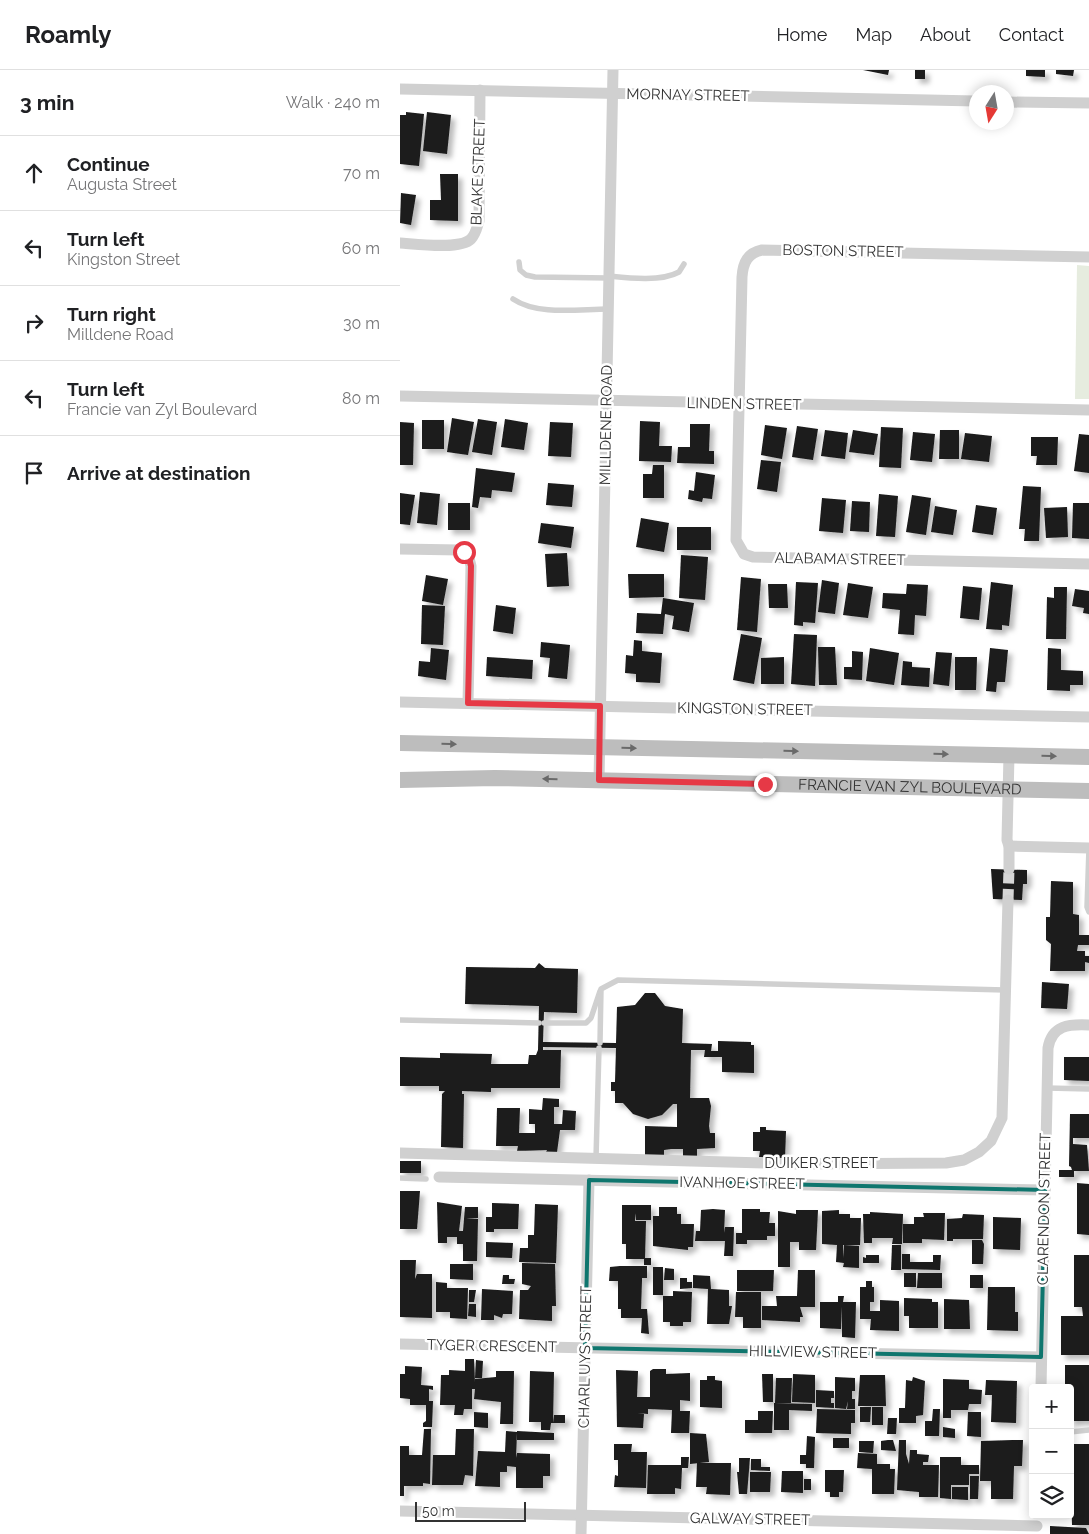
<!DOCTYPE html>
<meta charset="utf-8">
<style>
:root{--surface:#fff;--page:#f6f6f6;--text:#202124;--muted:#757577;--line:#e0e0e0}
body{margin:0;font-family:Raleway,sans-serif;background:var(--page);color:var(--text)}
.controls{position:absolute;right:15px;bottom:15px;display:grid;overflow:hidden;border-radius:5px;box-shadow:0 2px 12px #0003}
.controls button{width:45px;height:45px;display:grid;place-items:center;padding:0;border:0;border-bottom:1px solid var(--line);background:var(--surface);color:var(--text);font:25px sans-serif}
.compass{position:absolute;left:569px;top:15px;width:45px;height:45px;border-radius:50%;background:var(--surface);box-shadow:0 2px 12px #0003;rotate:191deg}
.scale{position:absolute;left:15px;bottom:12px;width:111px;box-sizing:border-box;padding-left:5px;border:2px solid #333;border-top:0;font-size:14px;line-height:18px;white-space:nowrap;color:#333;-webkit-text-stroke:4px #fff;paint-order:stroke}
.stop{position:absolute;width:15px;height:15px;margin:-11px;border:4px solid #e63946;border-radius:50%;background:#fff}
.stop.end{background:#e63946;border-color:#fff;box-shadow:0 1px 5px #0008}
.list{margin:0;padding:0;list-style:none}
h2{display:flex;justify-content:space-between;align-items:center;height:65px;margin:0;padding:0 20px;font-size:21px}
h2 small{font-size:16px;font-weight:400;color:var(--muted)}
.list li{display:grid;grid-template-columns:32px 1fr auto;gap:15px;align-items:center;box-sizing:border-box;height:75px;padding:0 20px;border-top:1px solid var(--line)}
.list b{display:block;font-size:19px;white-space:nowrap}
.list p{margin:0;font-size:16px;white-space:nowrap;color:var(--muted)}
.list em{font-size:16px;font-style:normal;color:var(--muted)}
.icon{flex:none;width:28px;height:28px;fill:none;stroke:currentColor;stroke-width:2;stroke-linecap:round;stroke-linejoin:round}
.map{position:relative;flex:none;width:689px;height:1464px;overflow:hidden}
header{display:flex;align-items:center;gap:30px;box-sizing:border-box;height:70px;padding:0 25px;background:var(--surface);border-bottom:1px solid var(--line)}
header strong{font-size:24px}
nav{display:flex;gap:28px;margin-inline-start:auto;font-size:18px}
main{display:flex}
aside{flex:1;background:var(--surface)}
.map>svg:first-child{display:block}
.green{fill:#e6ecdf}
.building{fill:#1a1a1a;filter:url(#shadow)}
.lines{fill:none;stroke-linecap:round;stroke-linejoin:round}
.minor-tunnel{stroke:#d6d6d6;stroke-width:11;stroke-dasharray:11 5.5;stroke-linecap:butt}
.service{stroke:#d0d0d0;stroke-width:5.5}
.minor{stroke:#d0d0d0;stroke-width:11}
.secondary{stroke:#bdbdbd;stroke-width:16}
.oneway{fill:#6a6a6a}
.route{stroke:#e63946;stroke-width:6}
.marked{fill:none;stroke:#0f766e;stroke-width:4;stroke-linejoin:round}
.labels{text-anchor:middle;dominant-baseline:central;stroke-width:5;stroke-linejoin:round;paint-order:stroke}
.street-label{font-size:15px;fill:#333;stroke:#fff}
</style>
<header>
<strong>Roamly</strong>
<nav><a>Home</a><a>Map</a><a>About</a><a>Contact</a></nav>
</header>
<main>
<aside>
<h2>3 min<small>Walk · 240 m</small></h2>
<ul class="list">
<li><svg class="icon" aria-label="ahead" viewBox="0 0 24 24"><path d="M12 20V5M6 11l6-6 6 6"/></svg><div><b>Continue</b><p>Augusta Street</p></div><em>70 m</em></li>
<li><svg class="icon" aria-label="left" viewBox="0 0 24 24"><path d="M17 20v-9H6M10 6l-5 5 5 5"/></svg><div><b>Turn left</b><p>Kingston Street</p></div><em>60 m</em></li>
<li><svg class="icon" aria-label="right" viewBox="0 0 24 24"><path d="M7 20v-9h11M14 6l5 5-5 5"/></svg><div><b>Turn right</b><p>Milldene Road</p></div><em>30 m</em></li>
<li><svg class="icon" aria-label="left" viewBox="0 0 24 24"><path d="M17 20v-9H6M10 6l-5 5 5 5"/></svg><div><b>Turn left</b><p>Francie van Zyl Boulevard</p></div><em>80 m</em></li>
<li><svg class="icon" aria-label="arrive" viewBox="0 0 24 24"><path d="M6 21V4h12l-3 4 3 4H6"/></svg><div><b>Arrive at destination</b></div></li>
</ul>
</aside>
<div class="map">
<svg width="689" height="1464" viewBox="0 0 689 1464">
<defs>
<filter id="shadow"><feDropShadow dx="4.5" dy="4.5" stdDeviation="2.5" flood-color="#0004"/></filter>
</defs>
<rect width="100%" height="100%" fill="#fff"/>
<path class="green" d="M677 195 689 196V329H675Z"/>
<g class="building">
<path d="M463 0H489L488 5Z"/>
<rect x="515" y="0" width="10" height="9"/>
<path d="M626 0H645V7L626 6Z"/>
<path d="M656 0H674L673 6 656 4Z"/>
<path d="M6 42 24 44 19 96 0 94V45H6Z"/>
<path d="M27 42 51 45 47 84 23 81Z"/>
<path d="M40 104H58V151L30 150V130H41Z"/>
<path d="M1 123 16 125 11 155 0 153Z"/>
<path d="M52 348 74 352 68 385 47 382Z"/>
<path d="M78 349 97 352 92 385 72 382Z"/>
<path d="M105 349 128 353 124 380 101 377Z"/>
<rect x="22" y="350" width="22" height="29"/>
<path d="M240 351 260 352 259 376H272L271 392 239 391Z"/>
<path d="M0 352 14 353 13 395H0Z"/>
<path d="M150 352 173 353 171 387 148 386Z"/>
<path d="M290 354H310L309 381H314V394L277 393 278 377H290Z"/>
<path d="M365 355 387 358 382 389 361 385Z"/>
<path d="M397 356 418 359 413 390 392 387Z"/>
<path d="M481 357 503 358 501 398 479 397Z"/>
<path d="M425 360 448 363 445 389 421 386Z"/>
<path d="M453 360 478 364 474 385 449 382Z"/>
<path d="M540 360H559V389H539Z"/>
<path d="M513 362 535 364 532 392 510 390Z"/>
<path d="M565 363 592 366 589 392 561 389Z"/>
<path d="M679 364 689 365V403L674 401Z"/>
<path d="M631 367H658L657 395H636L637 386H631Z"/>
<path d="M361 390 381 392 377 422 357 419Z"/>
<path d="M253 395H264V428H243V404H252Z"/>
<path d="M76 398 115 403 112 422 92 420 91 428 80 427 78 438 72 437Z"/>
<path d="M296 402 315 405 312 429 303 428 302 432 288 429 289 420 294 421Z"/>
<path d="M148 413 174 415 172 437 146 435Z"/>
<path d="M623 416 641 417 639 471H624L625 459H619Z"/>
<path d="M20 422 40 424 37 455 17 453Z"/>
<path d="M0 423 15 425 10 455 0 454Z"/>
<path d="M479 424 498 426 495 467 476 466Z"/>
<path d="M512 425 531 428 526 465 506 462Z"/>
<path d="M422 428 446 430 443 463 419 461Z"/>
<path d="M452 431 470 432 469 462 450 461Z"/>
<rect x="48" y="433" width="22" height="27"/>
<path d="M673 433H689V469L672 468Z"/>
<path d="M576 435 597 438 593 465 572 462Z"/>
<path d="M535 436 557 440 553 465 531 462Z"/>
<path d="M667 437 668 467 646 468 644 438Z"/>
<path d="M241 448 269 453 264 482 236 477Z"/>
<path d="M141 453 174 457 171 478 138 473Z"/>
<rect x="277" y="457" width="34" height="23"/>
<path d="M167 483 169 516 147 517 145 484Z"/>
<path d="M281 485 308 487 305 530 279 528Z"/>
<path d="M228 504H264V527L229 528Z"/>
<path d="M26 505 48 509 43 535 22 531Z"/>
<path d="M341 507 361 509 357 562 337 560Z"/>
<path d="M422 510 439 513 435 544 418 542Z"/>
<path d="M396 512 418 513 415 553 403 552V556L394 555Z"/>
<path d="M591 512 613 515 609 556 602 555V560L586 559Z"/>
<path d="M448 513 473 517 468 548 443 545Z"/>
<path d="M368 514H387L388 538H369Z"/>
<path d="M507 514 528 515 526 546 515 545 514 565 498 564 500 540 482 538 483 523 506 524Z"/>
<path d="M563 516 582 518 579 550 560 548Z"/>
<path d="M654 517H667L666 569H646L647 527 654 528Z"/>
<path d="M675 519 689 521V544L683 543 684 538 672 536Z"/>
<path d="M263 528 294 533 289 562 272 559 274 546 265 544 263 564 236 563 237 543 261 544Z"/>
<path d="M22 535 45 536 43 575 21 574Z"/>
<path d="M96 535 116 538 113 564 93 561Z"/>
<path d="M341 564 362 568 354 614 333 610Z"/>
<path d="M394 564 417 565 415 616 391 614Z"/>
<path d="M234 570 242 571V581L262 583 260 613 236 612V604L225 603 226 585 233 586Z"/>
<path d="M141 572 170 575 167 609 148 607 150 588 140 587Z"/>
<path d="M418 577H435L437 615H419Z"/>
<path d="M31 578 49 580 46 610 18 606 19 591 30 592Z"/>
<path d="M470 578 499 583 494 615 466 611Z"/>
<path d="M590 578 608 580 605 612H597L596 622 586 621Z"/>
<path d="M648 578 661 579V600L683 601V615H670V621L647 620Z"/>
<path d="M452 581 463 582 462 610 444 609V597H452Z"/>
<path d="M536 582 552 583 549 616 533 614Z"/>
<path d="M87 587 133 590 132 609 86 606Z"/>
<path d="M384 587V614H361V588Z"/>
<path d="M555 587H577L576 620H555Z"/>
<path d="M503 591 512 592V597L530 598 529 617 501 615Z"/>
<path d="M591 799 627 800V814H623L622 830 593 829Z"/>
<path d="M651 811 673 812V844L679 845V865H689V875H678L677 881H685V886H689V893L685 892V901H650L651 874 646 870V847H650Z"/>
<path d="M139 893 145 898 178 899 177 943 144 942 143 972 216 973 217 937 235 935 245 923H255L265 936 283 939 282 973 312 974 311 981H318V971L351 972V975H354V1003L322 1002V987H304L305 980H291L290 1028H309L311 1036 309 1056 310 1063H315V1078L297 1079V1087H283V1079H271L264 1080V1087H245V1056L277 1057V1034H273L262 1045 248 1049 233 1044 223 1033H215V1021H211V1012H215L216 978 143 977V980H161L160 1018H91V1022L62 1021V1024H64L63 1078 41 1077 42 1024 45 1021H39V1016H0V987L40 988V983L92 984 91 994H128L129 985H136L138 980 139 936 65 934 66 897 135 898Z"/>
<path d="M642 912 669 914 667 939 641 938Z"/>
<path d="M664 987H689V1011L664 1010Z"/>
<path d="M143 1028 159 1029V1037H154V1054H162L163 1040 176 1041 175 1060H160L157 1082H146L147 1080 117 1081 118 1076H96L97 1038H120L119 1063H135V1054H129V1039L142 1040Z"/>
<path d="M670 1044H689V1068H673V1074L687 1075 689 1101H674V1107H659V1100H672L671 1097 669 1096Z"/>
<path d="M360 1057H366V1060L386 1061 385 1088 359 1087 360 1081H353V1062H360Z"/>
<rect x="0" y="1091" width="21" height="12"/>
<path d="M677 1113 689 1114V1165L677 1164Z"/>
<path d="M0 1121H20L17 1159H0Z"/>
<path d="M37 1132 62 1136 59 1161H63L65 1137H78V1148H66L78 1149 77 1191H63V1174H57V1167H47V1173H38Z"/>
<path d="M92 1133 119 1134 118 1159H94V1162H86V1147H92Z"/>
<path d="M135 1134 158 1135 156 1193 119 1192 120 1178H128V1165H134Z"/>
<path d="M222 1135H251V1150H236L235 1143V1151H246L245 1188H251V1195H244V1189H226V1174H222Z"/>
<path d="M259 1137H277V1144H281V1154H294L293 1177H288V1180L253 1176V1146H259Z"/>
<path d="M313 1139 325 1140 324 1163 325 1157H334L333 1186H324L325 1171H295L296 1161H300L301 1140Z"/>
<path d="M342 1139H360V1142H370L369 1153H375V1166H367V1170H347V1174H336V1163H342Z"/>
<path d="M396 1140H418L416 1180H399V1172H390V1197H378V1141L396 1144Z"/>
<path d="M439 1140V1144H450V1148H461L460 1175H443V1188L444 1175 459 1176V1198L443 1197 444 1193 436 1192 437 1175 422 1174V1141Z"/>
<path d="M470 1142 503 1144 502 1174H492L493 1168H472V1173H464L463 1144H470Z"/>
<path d="M523 1143H545L544 1170 522 1169V1173H503V1154H514V1147H524Z"/>
<path d="M563 1144 584 1145 583 1169H553V1171H547V1149L562 1148Z"/>
<path d="M593 1147 621 1148 620 1180 593 1179Z"/>
<path d="M572 1170H582L584 1174 583 1194H572Z"/>
<path d="M86 1172 113 1173 112 1188 86 1187Z"/>
<path d="M492 1175H501V1200H491Z"/>
<path d="M502 1184H510V1192H533V1185H541L540 1200 502 1199Z"/>
<path d="M466 1185H479V1193H463V1187L466 1188Z"/>
<path d="M674 1185H689V1285H661V1246H683L682 1237H674Z"/>
<path d="M0 1190H16L15 1209 17 1204H32V1248L0 1247Z"/>
<path d="M122 1193 155 1194 156 1236H152V1251L119 1249 120 1220H128L131 1216 122 1214Z"/>
<path d="M50 1194H73V1210L50 1209Z"/>
<path d="M220 1196H247V1208H242V1210L241 1239H247L249 1264 241 1263 242 1248H221V1239H218V1210H223H218V1205V1211H209L210 1197Z"/>
<rect x="253" y="1197" width="10" height="28"/>
<path d="M265 1198 274 1199V1210H264Z"/>
<path d="M337 1200H374L373 1221H337Z"/>
<path d="M398 1200H415V1237H400L403 1247H400V1252L362 1250V1236H377L376 1226H397Z"/>
<rect x="504" y="1203" width="12" height="14"/>
<path d="M518 1203H542V1218H517Z"/>
<path d="M103 1205H109V1209H115L114 1214H102Z"/>
<path d="M293 1205 310 1206 311 1219 329 1220V1236H332L329 1254H307L308 1219 293 1218Z"/>
<rect x="570" y="1205" width="13" height="13"/>
<path d="M280 1208H287V1212H292V1218L280 1219Z"/>
<path d="M466 1211H472V1217H474V1232H470V1241H480V1230L499 1231V1261L470 1260 471 1249H460V1217H466Z"/>
<path d="M36 1212 47 1213V1218H68L67 1249 50 1248V1242H36Z"/>
<path d="M588 1217H615V1242H618V1261L587 1260Z"/>
<path d="M82 1219 113 1221 112 1244H103L102 1248 94 1245V1250H81Z"/>
<path d="M69 1220H76L74 1232H69Z"/>
<path d="M273 1221 292 1222 291 1252H283V1256H270V1252H263V1226H273Z"/>
<path d="M336 1222H361V1258H343V1247H335Z"/>
<path d="M438 1226H444L443 1232H456L455 1268 442 1267V1236L441 1259 420 1258V1232H438Z"/>
<path d="M504 1228 532 1229V1232H538V1258H509V1246H504Z"/>
<path d="M544 1229 569 1230 570 1259H544Z"/>
<path d="M69 1234H76V1247L68 1246Z"/>
<path d="M65 1289H74L75 1313V1309L96 1307V1301H114L113 1354H100L101 1332 74 1329 75 1319H72V1339H64L63 1345H54L55 1335H40L41 1305H49V1300L65 1301Z"/>
<path d="M76 1290 83 1291 82 1308H75Z"/>
<path d="M665 1295H689V1351H670V1318H665Z"/>
<path d="M5 1296 22 1297 21 1315 33 1316V1320L29 1319V1331H33L32 1357H23V1353L26 1351V1335H10V1329L0 1328V1304H5Z"/>
<path d="M253 1299H266V1304L290 1303V1331L280 1330V1341H290L289 1363H271L272 1340 248 1339V1344L237 1343 244 1344 243 1358 217 1357 216 1300 238 1301 237 1327H250V1301Z"/>
<path d="M130 1301 154 1302 153 1353H151L150 1360H141V1352H129Z"/>
<path d="M362 1304H373V1332H363Z"/>
<path d="M393 1304 415 1305V1333L392 1332Z"/>
<path d="M460 1305H485L486 1336H458Z"/>
<path d="M307 1306H315V1310L322 1311V1338L300 1337V1310H307Z"/>
<path d="M435 1307 455 1308V1321H452V1329H455V1339H447L448 1331 446 1339 435 1338Z"/>
<path d="M513 1307 525 1311 523 1345 516 1346V1353H499V1338H505L506 1310 512 1311Z"/>
<path d="M376 1308H392L391 1333H375Z"/>
<path d="M543 1309 569 1310V1319L582 1320 581 1334H569L568 1340H551V1348H543Z"/>
<path d="M586 1310 617 1311 616 1353 591 1352 592 1325H585Z"/>
<path d="M416 1320 434 1321V1328H431V1333H434V1338L416 1337Z"/>
<path d="M374 1333 412 1334V1341L389 1340V1360H374Z"/>
<path d="M460 1337H471L470 1352H460Z"/>
<rect x="472" y="1337" width="11" height="18"/>
<path d="M417 1339 455 1340V1353H451V1364L416 1363Z"/>
<path d="M533 1339H540L539 1366H525V1351H532Z"/>
<path d="M358 1341H373L372 1363H345V1350H358Z"/>
<path d="M74 1342 88 1343V1358L74 1357Z"/>
<path d="M568 1342H581V1367L567 1366Z"/>
<path d="M154 1345H165V1353H153Z"/>
<path d="M488 1348H497L496 1364H487Z"/>
<path d="M543 1357 555 1359V1368L543 1367Z"/>
<path d="M24 1359H31L30 1414 23 1413V1416H4V1426H0V1376H9V1385H22Z"/>
<path d="M56 1359H74L73 1406 65 1405 63 1415H32L33 1385H55Z"/>
<path d="M106 1361 117 1362 116 1388 117 1383 150 1384V1406H143V1418H116V1397L107 1396V1402H100V1417L75 1416 78 1381 105 1382Z"/>
<path d="M117 1361 154 1363V1370H117Z"/>
<path d="M290 1363 306 1364 309 1392 290 1394Z"/>
<path d="M407 1366 415 1367 414 1398H406V1394H400V1385H406Z"/>
<rect x="433" y="1368" width="16" height="10"/>
<path d="M488 1370H493L496 1381 481 1380V1371Z"/>
<path d="M499 1370H506V1384L509 1394 510 1380H517V1384L529 1385 528 1392H523V1395H539L538 1427H519V1422L497 1420Z"/>
<path d="M613 1370H623L622 1396H614L613 1429H591V1411H580L581 1371Z"/>
<path d="M459 1371H474L473 1383 459 1382Z"/>
<path d="M214 1374H232L231 1382H247L246 1418 214 1417 215 1405 218 1406V1390H214Z"/>
<path d="M670 1374H689V1455H672Z"/>
<path d="M458 1383 477 1384V1394H490V1399H495L494 1424H472V1399L457 1398Z"/>
<path d="M281 1387H289L288 1398H282L281 1419 275 1418V1424H247L248 1395H281Z"/>
<path d="M540 1387H561V1395H579V1404H569V1415H551V1429L540 1428Z"/>
<path d="M339 1388H350L347 1424H339L337 1402H339Z"/>
<path d="M351 1389H361V1397H370V1401L351 1400Z"/>
<path d="M297 1393H331L330 1425 306 1424 307 1417H296Z"/>
<path d="M425 1400H444L443 1422H439V1427H430V1422H425Z"/>
<path d="M382 1401H403V1423L381 1422Z"/>
<path d="M350 1402H371L370 1422H350Z"/>
<path d="M570 1406H579L578 1429H570Z"/>
<rect x="404" y="1409" width="7" height="11"/>
<path d="M552 1417H568V1430L552 1429Z"/>
<path d="M650 1456 686 1458 689 1464H650Z"/>
</g>
<g class="lines">
<path class="minor-tunnel" d="M608 830 609 799"/>
<g class="service">
<path d="M119 192 120 200 126 205 135 207 209 208"/>
<path d="M209 206C228 208 261 212 279 202L284 194"/>
<path d="M113 229C138 246 179 239 208 239"/>
<path d="M689 778 687 837 689 842"/>
<path d="M0 950 139 953"/>
<path d="M144 953H186L191 948 200 921"/>
<path d="M200 973 201 919 218 910 605 920"/>
<path d="M647 1018 689 1019"/>
<path d="M196 1088 199 978"/>
<path d="M0 1108 26 1109"/>
<path d="M670 1362 689 1360"/>
</g>
<g class="minor">
<path d="M0 19 576 31"/>
<path d="M606 32 689 33"/>
<path d="M0 173C16 174 60 180 71 169 76 164 77 157 79 151L80 20"/>
<path d="M689 187 362 180C348 183 343 192 342 207L336 470 344 484 353 487 689 494"/>
<path d="M0 326 689 340"/>
<path d="M0 479 60 480 69 488 71 496 68 633"/>
<path d="M0 632 689 647"/>
<path d="M199 710 213 0"/>
<path d="M609 776 689 778"/>
<path d="M609 799V776L607 770 609 685"/>
<path d="M0 1083 399 1094 546 1093 564 1090 579 1082 591 1071 602 1048 608 830"/>
<path d="M39 1107 645 1120"/>
<path d="M0 1274 641 1287"/>
<path d="M641 1318 648 978C652 955 669 954 689 955"/>
<path d="M0 1441 637 1456"/>
<path d="M181 1464 189 1110"/>
</g>
<g class="secondary">
<path d="M0 673 689 687"/>
<path id="s1" d="M0 710 95 708 689 721"/>
</g>
</g>
<defs><path id="oneway-solid" d="M-6-.8H1V-3.2L6.5 0L1 3.2V.8H-6Z" transform="scale(1.25)"/></defs>
<g class="oneway">
<use href="#oneway-solid" transform="translate(49 674) rotate(1)"/>
<use href="#oneway-solid" transform="translate(229 678) rotate(1)"/>
<use href="#oneway-solid" transform="translate(391 681) rotate(1)"/>
<use href="#oneway-solid" transform="translate(541 684) rotate(1)"/>
<use href="#oneway-solid" transform="translate(649 686) rotate(1)"/>
<use href="#oneway-solid" transform="translate(150 709) rotate(-179)"/>
</g>
<g class="lines">
<path class="route" d="M64 482 69 488 71 496 68 633 200 636 199 710 365 714"/>
</g>
<path class="marked" d="M189 1110 645 1120 641 1287 185 1278Z"/>
<g class="labels">
<g class="street-label">
<text transform="translate(288 25) rotate(1)">MORNAY STREET</text>
<text transform="translate(78 102) rotate(-88)">BLAKE STREET</text>
<text transform="translate(443 181) rotate(1)">BOSTON STREET</text>
<text transform="translate(344 334) rotate(1)">LINDEN STREET</text>
<text transform="translate(206 355) rotate(-89)">MILLDENE ROAD</text>
<text transform="translate(440 489) rotate(1)">ALABAMA STREET</text>
<text transform="translate(345 639) rotate(1)">KINGSTON STREET</text>
<text stroke="none"><textPath href="#s1" startOffset="510">FRANCIE VAN ZYL BOULEVARD</textPath></text>
<text x="421" y="1093">DUIKER STREET</text>
<text transform="translate(342 1113) rotate(1)">IVANHOE STREET</text>
<text transform="translate(644 1139) rotate(-89)">CLARENDON STREET</text>
<text transform="translate(92 1276) rotate(1)">TYGER CRESCENT</text>
<text transform="translate(413 1282) rotate(1)">HILLVIEW STREET</text>
<text transform="translate(185 1287) rotate(-89)">CHARL UYS STREET</text>
<text transform="translate(350 1449) rotate(1)">GALWAY STREET</text>
</g>
</g>
</svg>
<div class="controls">
<button>+</button>
<button>−</button>
<button><svg class="icon" aria-label="layers" viewBox="0 0 24 24"><path d="M12 4l9 5-9 5-9-5zM3 14l9 5 9-5"/></svg></button>
</div>
<svg class="compass" viewBox="-18 -18 36 36"><path d="M0-13l5 13h-10z" fill="#e53935"/><path d="M0 13l5-13h-10z" fill="#757577"/></svg>
<div class="scale">50 m</div>
<div class="stop" style="left:64px;top:482px"></div>
<div class="stop end" style="left:365px;top:714px"></div>
</div>
</main>
